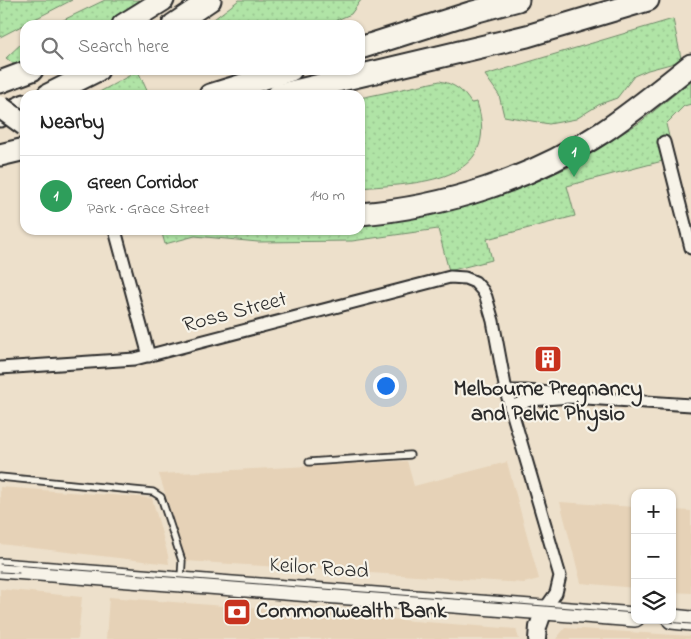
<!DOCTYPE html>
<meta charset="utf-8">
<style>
:root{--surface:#fff;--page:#f2f2f2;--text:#222;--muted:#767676;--line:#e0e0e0;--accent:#ea580c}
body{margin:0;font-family:"Indie Flower",sans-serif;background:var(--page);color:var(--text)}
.controls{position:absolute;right:15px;bottom:15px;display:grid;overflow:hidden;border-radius:10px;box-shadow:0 1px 4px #0004}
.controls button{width:45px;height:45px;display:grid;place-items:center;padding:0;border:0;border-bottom:1px solid var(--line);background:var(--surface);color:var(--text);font:25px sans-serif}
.you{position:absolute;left:385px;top:385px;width:18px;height:18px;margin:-12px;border:4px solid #fff;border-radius:50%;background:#1a73e8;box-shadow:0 0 0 8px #1a73e833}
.badge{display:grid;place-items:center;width:32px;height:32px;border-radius:50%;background:var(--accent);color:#fff;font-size:16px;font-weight:700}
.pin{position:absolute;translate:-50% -41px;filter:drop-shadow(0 1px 2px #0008)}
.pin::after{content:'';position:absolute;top:26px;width:18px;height:15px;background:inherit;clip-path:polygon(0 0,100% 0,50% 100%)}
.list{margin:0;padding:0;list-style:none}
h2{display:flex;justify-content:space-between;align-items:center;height:65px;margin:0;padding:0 20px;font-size:21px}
h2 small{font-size:16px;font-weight:400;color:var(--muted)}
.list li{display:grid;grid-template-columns:32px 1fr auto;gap:15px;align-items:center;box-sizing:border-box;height:80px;padding:0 20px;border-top:1px solid var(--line)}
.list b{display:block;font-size:19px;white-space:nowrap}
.list p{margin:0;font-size:16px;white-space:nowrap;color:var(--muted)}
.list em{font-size:16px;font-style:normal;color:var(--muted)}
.icon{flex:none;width:28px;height:28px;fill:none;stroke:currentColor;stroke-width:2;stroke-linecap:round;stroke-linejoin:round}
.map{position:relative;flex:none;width:691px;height:639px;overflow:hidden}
.search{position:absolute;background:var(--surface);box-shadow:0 1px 4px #0004;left:20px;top:20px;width:345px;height:55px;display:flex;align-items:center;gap:12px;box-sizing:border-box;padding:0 18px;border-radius:15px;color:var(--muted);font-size:19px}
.panel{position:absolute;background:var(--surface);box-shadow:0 1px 4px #0004;left:20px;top:90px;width:345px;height:145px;border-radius:15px}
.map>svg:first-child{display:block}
.built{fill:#e6d2b7}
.grass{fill:url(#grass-dots);stroke:#6e8868}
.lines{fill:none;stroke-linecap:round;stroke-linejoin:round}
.service-casing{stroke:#2b2b2b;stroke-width:9}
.minor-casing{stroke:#2b2b2b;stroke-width:15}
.secondary-casing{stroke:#2b2b2b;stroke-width:20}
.primary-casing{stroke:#2b2b2b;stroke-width:22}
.motorway-casing{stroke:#2b2b2b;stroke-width:25}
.service{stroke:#f7f3e8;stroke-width:5.5}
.minor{stroke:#f7f3e8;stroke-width:11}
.secondary{stroke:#f7f3e8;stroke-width:16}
.primary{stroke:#f7f3e8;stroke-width:19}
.motorway{stroke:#f7f3e8;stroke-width:21}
.tram{stroke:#2b2b2b;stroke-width:1}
.motorway-bridge-casing{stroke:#2b2b2b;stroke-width:25;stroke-linecap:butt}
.motorway-bridge{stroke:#f7f3e8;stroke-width:21}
.labels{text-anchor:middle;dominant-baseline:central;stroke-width:4.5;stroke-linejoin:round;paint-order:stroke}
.street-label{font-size:22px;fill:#2b2b2b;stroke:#f7f3e8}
.poi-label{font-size:22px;font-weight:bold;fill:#2b2b2b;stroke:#f7f3e8}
</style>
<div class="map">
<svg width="691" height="639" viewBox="0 0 691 639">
<defs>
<pattern id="grass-dots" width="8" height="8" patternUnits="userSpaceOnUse" patternTransform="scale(1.25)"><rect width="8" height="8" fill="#b0e4a6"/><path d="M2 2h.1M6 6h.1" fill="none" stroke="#98c48f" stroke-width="1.8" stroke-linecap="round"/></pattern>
</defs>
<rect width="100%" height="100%" fill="#ede0cb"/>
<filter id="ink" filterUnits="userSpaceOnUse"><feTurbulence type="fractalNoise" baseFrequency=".02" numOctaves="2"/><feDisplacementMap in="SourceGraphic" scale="10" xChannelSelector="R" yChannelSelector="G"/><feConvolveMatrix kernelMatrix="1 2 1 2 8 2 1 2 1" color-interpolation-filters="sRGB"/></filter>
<g filter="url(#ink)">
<g class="built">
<path d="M407 461 414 486 507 462 539 579 524 583 186 561 159 474Z"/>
<path d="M0 487 152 498 168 555 169 564 0 544Z"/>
<path d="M560 502 635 507V588L581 583Z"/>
<path d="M672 510 691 511V593L672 592Z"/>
<path d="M0 589 82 597 78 639H0Z"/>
<path d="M109 597 516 629 519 639H106Z"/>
<path d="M565 628 691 636V639H556Z"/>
</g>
<g class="grass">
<path d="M0 0H72L0 37Z"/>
<path d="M105 0H155L117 25H53Z"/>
<path d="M239 0H361L351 14 325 25H206Z"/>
<path d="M673 19 681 58 678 62 648 70 634 76 617 98 600 104 576 119 549 124 504 116 499 95 485 75Z"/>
<path d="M25 40V67L20 69 6 58Z"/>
<path d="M138 71 149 95H94Z"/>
<path d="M440 81C454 84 463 90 471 103L477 102C503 185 415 183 360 188V98Z"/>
<path d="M691 81V104L684 106 666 124 674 158 567 186 575 216 487 239 492 260 449 271 438 229 352 241 258 242 195 236 165 244 161 230H360V224L430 215 518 189 567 168 639 123Z"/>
</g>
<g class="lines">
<defs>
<g id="service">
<path d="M309 462 410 455"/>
<path d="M0 477 153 492 161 497 182 561 181 578"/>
</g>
<g id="minor">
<path d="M664 142 691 248"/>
<path d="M115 230 149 356"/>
<path d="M0 368 135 359 450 277 465 278 475 282 483 291 486 297 493 321 506 391 560 576 556 593 544 610"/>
<path d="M506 391H525L552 393"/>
<path d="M510 407 530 400 571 397 691 405"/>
</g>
<path id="secondary" d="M537 639 538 627 544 610"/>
<g id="primary">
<path d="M0 568 635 617"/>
<path d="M672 619 691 621"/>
</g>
<g id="motorway">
<path d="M123 25 163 0"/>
<path d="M173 25 210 0"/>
<path d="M360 48 470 13 518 0"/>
<path d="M0 82 32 70"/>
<path d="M48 95 98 70"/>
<path d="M210 95 291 70"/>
<path d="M278 95 527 36 648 0"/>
<path d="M0 116 25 105"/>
<path d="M0 155 25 149"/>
<path d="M360 214C446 207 531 179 603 132 633 112 662 88 691 65"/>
</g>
</defs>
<use href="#service" class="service-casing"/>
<use href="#minor" class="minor-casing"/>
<use href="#secondary" class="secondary-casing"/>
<use href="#primary" class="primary-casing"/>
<use href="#motorway" class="motorway-casing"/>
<use href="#service" class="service"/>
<use href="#minor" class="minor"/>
<use href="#secondary" class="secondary"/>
<use href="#primary" class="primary"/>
<use href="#motorway" class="motorway"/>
<g class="tram">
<path d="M0 564 635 613"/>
<path d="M0 572 19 573"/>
<path d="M639 620 691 624"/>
</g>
<defs>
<path id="motorway-bridge" d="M0 107 25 125"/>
</defs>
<use href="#motorway-bridge" class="motorway-bridge-casing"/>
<use href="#motorway-bridge" class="motorway-bridge"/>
</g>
</g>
<defs>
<symbol id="building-square" viewBox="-11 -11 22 22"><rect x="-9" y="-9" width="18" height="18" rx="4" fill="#c8321e" stroke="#f7f3e8"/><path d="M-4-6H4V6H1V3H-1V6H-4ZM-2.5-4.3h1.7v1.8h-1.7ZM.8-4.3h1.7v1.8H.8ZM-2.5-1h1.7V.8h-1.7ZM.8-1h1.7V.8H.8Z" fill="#fff"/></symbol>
<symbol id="bank-square" viewBox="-11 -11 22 22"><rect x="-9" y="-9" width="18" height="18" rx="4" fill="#c8321e" stroke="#f7f3e8"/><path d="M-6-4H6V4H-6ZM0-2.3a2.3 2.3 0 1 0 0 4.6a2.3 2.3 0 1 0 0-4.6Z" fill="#fff"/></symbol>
</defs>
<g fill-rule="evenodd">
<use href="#building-square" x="532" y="343" width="32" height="32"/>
<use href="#bank-square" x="221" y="596" width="32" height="32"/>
</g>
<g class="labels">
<g class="street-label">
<text transform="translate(235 313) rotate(-15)">Ross Street</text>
<text transform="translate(319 569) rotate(4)">Keilor Road</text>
</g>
<g class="poi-label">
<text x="548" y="390">Melbourne Pregnancy<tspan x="548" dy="25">and Pelvic Physio</tspan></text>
<text x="256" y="612" text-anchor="start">Commonwealth Bank</text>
</g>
</g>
</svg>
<div class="controls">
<button>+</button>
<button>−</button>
<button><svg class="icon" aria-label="layers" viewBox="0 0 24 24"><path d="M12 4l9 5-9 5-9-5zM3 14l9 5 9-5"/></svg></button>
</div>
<div class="you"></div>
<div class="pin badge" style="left:574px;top:177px;background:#2e9e5b">1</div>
<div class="search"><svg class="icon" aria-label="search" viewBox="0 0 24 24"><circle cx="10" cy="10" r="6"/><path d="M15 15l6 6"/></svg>Search here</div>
<section class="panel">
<h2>Nearby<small></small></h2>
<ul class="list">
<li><span class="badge" style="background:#2e9e5b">1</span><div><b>Green Corridor</b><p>Park · Grace Street</p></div><em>140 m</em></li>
</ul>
</section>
</div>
